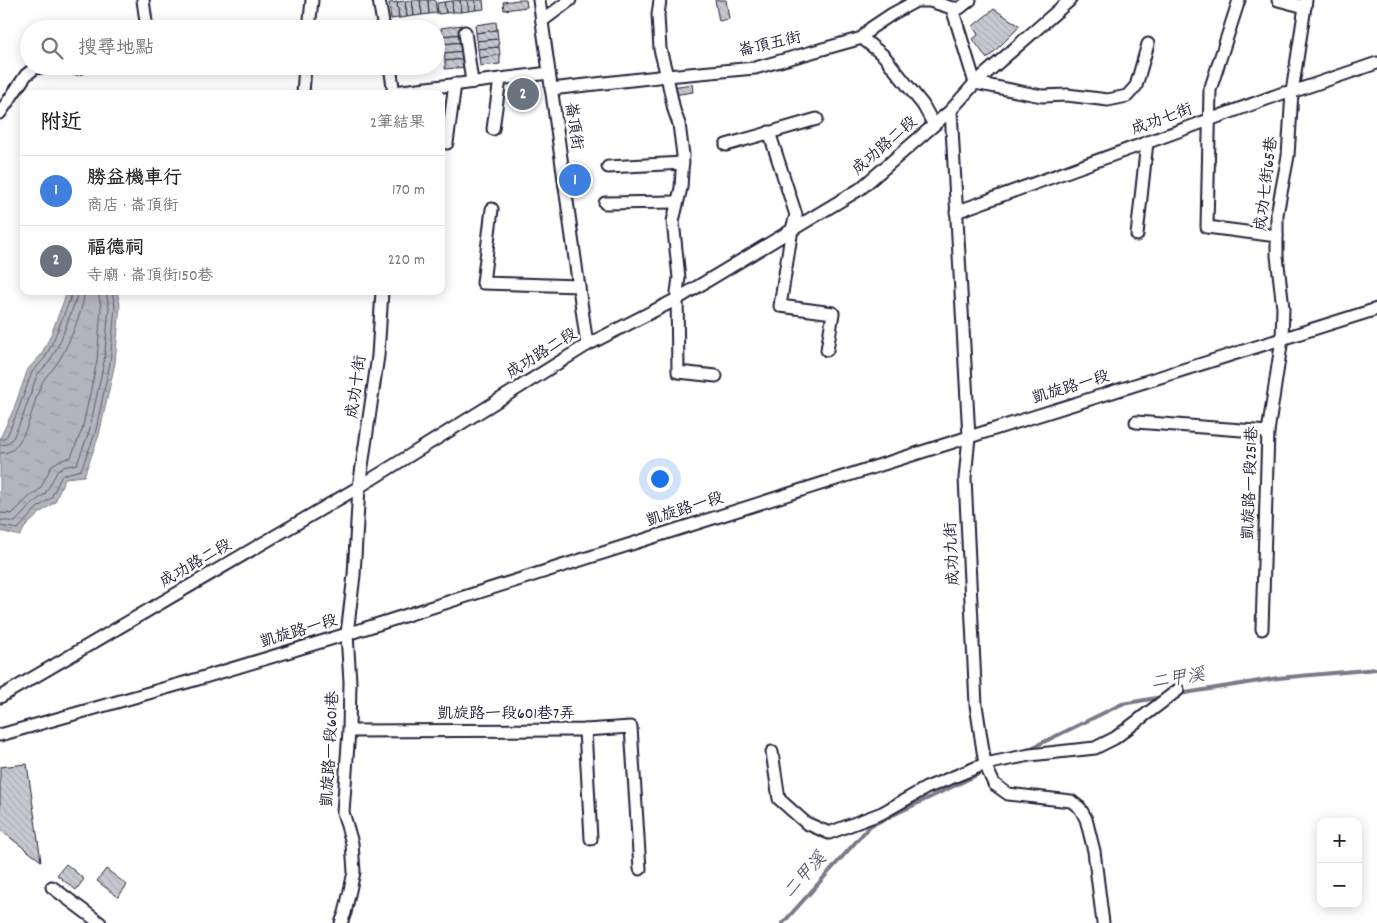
<!DOCTYPE html>
<html lang="zh-TW">
<meta charset="utf-8">
<style>
:root{--surface:#fff;--page:#f2f2f2;--text:#222;--muted:#767676;--line:#e0e0e0;--accent:#c8321e}
body{margin:0;font-family:Dekko,"LXGW WenKai TC",sans-serif;background:var(--page);color:var(--text)}
.controls{position:absolute;right:15px;bottom:15px;display:grid;overflow:hidden;border-radius:10px;box-shadow:0 2px 12px #0003}
.controls button{width:45px;height:45px;display:grid;place-items:center;padding:0;border:0;border-bottom:1px solid var(--line);background:var(--surface);color:var(--text);font:25px sans-serif}
.you{position:absolute;left:659px;top:478px;width:18px;height:18px;margin:-12px;border:4px solid #fff;border-radius:50%;background:#1a73e8;box-shadow:0 0 0 8px #1a73e833}
.badge{display:grid;place-items:center;width:32px;height:32px;border-radius:50%;background:var(--accent);color:#fff;font-size:16px;font-weight:700}
.pin{position:absolute;translate:-50% -50%;border:2px solid #fff;box-shadow:0 1px 5px #0006}
.list{margin:0;padding:0;list-style:none}
h2{display:flex;justify-content:space-between;align-items:center;height:65px;margin:0;padding:0 20px;font-size:21px}
h2 small{font-size:16px;font-weight:400;color:var(--muted)}
.list li{display:grid;grid-template-columns:32px 1fr auto;gap:15px;align-items:center;box-sizing:border-box;height:70px;padding:0 20px;border-top:1px solid var(--line)}
.list b{display:block;font-size:19px;white-space:nowrap}
.list p{margin:0;font-size:16px;white-space:nowrap;color:var(--muted)}
.list em{font-size:16px;font-style:normal;color:var(--muted)}
.icon{flex:none;width:28px;height:28px;fill:none;stroke:currentColor;stroke-width:2;stroke-linecap:round;stroke-linejoin:round}
.map{position:relative;flex:none;width:1377px;height:923px;overflow:hidden}
.search{position:absolute;background:var(--surface);box-shadow:0 2px 12px #0003;left:20px;top:20px;width:425px;height:55px;display:flex;align-items:center;gap:12px;box-sizing:border-box;padding:0 18px;border-radius:28px;color:var(--muted);font-size:19px}
.panel{position:absolute;background:var(--surface);box-shadow:0 2px 12px #0003;left:20px;top:90px;width:425px;height:205px;border-radius:10px}
.map>svg:first-child{display:block}
.water{fill:url(#water-ripples);stroke:#7a7a88}
.lines{fill:none;stroke-linecap:round;stroke-linejoin:round}
.shore{stroke:#5c5c6f;stroke-width:1}
.stream{stroke:#7a7a88;stroke-width:4}
.building{fill:url(#building-back-hatch);stroke:#22223b}
.minor-casing{stroke:#22223b;stroke-width:15}
.minor{stroke:#fff;stroke-width:11}
.labels{text-anchor:middle;dominant-baseline:central;stroke-width:5;stroke-linejoin:round;paint-order:stroke}
.street-label{font-size:16px;fill:#22223b;stroke:#fff}
.water-label{font-size:18px;font-style:italic;fill:#5c5c6f;stroke:#fff}
</style>
<div class="map">
<svg width="1377" height="923" viewBox="0 0 1377 923">
<defs>
<pattern id="water-ripples" width="26" height="14" patternUnits="userSpaceOnUse" patternTransform="scale(1.25)"><rect width="26" height="14" fill="#b4b4bc"/><path d="M2 4q2-2 4 0t4 0M15 11q2-2 4 0t4 0" fill="none" stroke="#9a9aa2"/></pattern>
<pattern id="building-back-hatch" width="6" height="6" patternUnits="userSpaceOnUse" patternTransform="scale(1.25)"><rect width="6" height="6" fill="#c8c8cf"/><path d="M-1 5l2 2M0 0l6 6M5-1l2 2" fill="none" stroke="#acacb3"/></pattern>
</defs>
<rect width="100%" height="100%" fill="#fff"/>
<filter id="ink" filterUnits="userSpaceOnUse"><feTurbulence type="fractalNoise" baseFrequency=".02" numOctaves="2"/><feDisplacementMap in="SourceGraphic" scale="10" xChannelSelector="R" yChannelSelector="G"/><feConvolveMatrix kernelMatrix="1 2 1 2 8 2 1 2 1" color-interpolation-filters="sRGB"/></filter>
<g filter="url(#ink)">
<path class="water" d="M65 291H117L120 305 115 363 99 435 84 476 65 478 55 502 41 512 25 527 20 536 0 531V438L13 411 28 369 41 355 50 337 66 295Z"/>
<g class="lines">
<g class="shore">
<path d="M0 439H4L7 436 17 413 32 372 45 358 54 339 71 297 70 291"/>
<path d="M0 445 7 444 13 438 23 416 37 375 50 361 60 342 76 299 77 291"/>
<path d="M0 453C7 453 13 451 17 445 31 427 33 400 43 381 46 375 52 371 55 366 65 354 86 306 84 291"/>
<path d="M0 513 12 514 28 498 40 489 52 465 59 461 71 457 82 430 97 361 101 307 98 291"/>
<path d="M0 520 15 522 33 503 45 494 58 470 63 467 77 464 89 432 104 362 109 307 106 291"/>
<path d="M0 526 18 529 37 508 51 498 62 475 81 470 95 434 110 363 115 306 112 291"/>
</g>
<g class="stream">
<path d="M1179 694 1278 678 1377 669"/>
<path d="M1023 752 1122 704 1162 697"/>
<path d="M782 923H783L870 826 979 774"/>
</g>
</g>
<g class="building">
<path d="M412 0H420L422 15 414 16Z"/>
<path d="M412 0 414 16 407 17 405 1Z"/>
<path d="M420 0H428L429 14 422 15Z"/>
<path d="M428 0H435L437 13 429 14Z"/>
<path d="M460 0 461 12H453L452 1Z"/>
<path d="M460 0H467L469 11 461 12Z"/>
<path d="M467 0H475L476 10 469 11Z"/>
<path d="M475 0H483L484 9 476 10Z"/>
<path d="M518 0H526L527 7 504 10 503 2Z"/>
<path d="M715 0H726L729 19 719 21Z"/>
<path d="M405 1 407 17 399 18 397 2Z"/>
<path d="M452 1 453 12 446 13 444 2Z"/>
<path d="M397 2 399 18 391 19 389 3Z"/>
<path d="M444 2 446 13 438 14 437 3Z"/>
<path d="M994 9 1020 26 987 59 973 39 978 35 973 26Z"/>
<path d="M496 22 497 30 476 33 475 25Z"/>
<path d="M462 25V34L442 36 441 28Z"/>
<path d="M497 30 498 39 477 41 476 33Z"/>
<path d="M462 34 463 42 443 44 442 36Z"/>
<path d="M440 39 443 55 436 56V40Z"/>
<path d="M498 39 499 47 478 49 477 41Z"/>
<path d="M463 42 464 51 444 53 443 44Z"/>
<path d="M499 47 500 55 479 58 478 49Z"/>
<path d="M464 51 465 59 445 61 444 53Z"/>
<path d="M500 55V64L480 66 479 58Z"/>
<path d="M465 59 466 67 445 69V61Z"/>
<path d="M692 84 693 92 673 95 672 87Z"/>
<path d="M27 764 41 861 0 830V767Z"/>
<path d="M66 864 84 879 76 890 57 875Z"/>
<path d="M106 869 127 885 118 897 97 881Z"/>
</g>
<g class="lines">
<defs>
<g id="minor">
<path d="M143 0 147 29"/>
<path d="M379 0 384 29"/>
<path d="M539 0 587 345"/>
<path d="M660 0 658 15 660 49 667 76 674 110 679 124 683 155 681 188 673 221 679 278 677 292 678 372 716 376"/>
<path d="M970 0 960 8H952L975 83 1042 96 1067 95 1108 100 1127 96 1136 86 1148 44"/>
<path d="M1239 0 1210 90 1207 227 1277 236"/>
<path d="M1278 0 1305 7"/>
<path d="M542 21 570 0"/>
<path d="M309 29 312 0"/>
<path d="M465 32 472 82"/>
<path d="M862 38 884 56 923 105 934 125"/>
<path d="M53 66 77 68 84 66"/>
<path d="M390 66 394 94"/>
<path d="M551 89 667 76 755 68 862 38 871 28 892 14 916 1H930L952 8"/>
<path d="M394 92 549 73"/>
<path d="M303 94 305 66"/>
<path d="M951 110 969 437 965 478 976 705 985 764 994 784 1008 794 1071 801 1080 808 1086 819 1094 851 1103 923"/>
<path d="M0 113 26 75 35 68 49 66"/>
<path d="M493 129 500 79"/>
<path d="M769 132 796 215 792 229 780 306 833 313 827 350"/>
<path d="M447 143 455 84"/>
<path d="M726 145 817 119"/>
<path d="M608 167 683 163"/>
<path d="M605 203 677 202"/>
<path d="M492 209 483 283 579 286"/>
<path d="M956 212 1283 93 1292 92 1306 0"/>
<path d="M1137 235 1147 142"/>
<path d="M1136 422 1268 432"/>
<path d="M1262 629 1268 432 1282 339 1283 308 1277 256V214L1288 156 1292 92 1377 63"/>
<path d="M0 697 359 487 587 345 677 299 860 189 934 125 951 110 975 83 1070 0"/>
<path d="M585 730 591 839"/>
<path d="M349 731 585 730 631 727 640 869"/>
<path d="M0 735 198 679 347 634 969 437 1377 309"/>
<path d="M772 752 779 799 806 823 829 833 882 813 926 788 985 764 1030 755 1095 748 1115 738 1178 690"/>
<path d="M52 887 100 923"/>
<path d="M341 923 345 913 354 872 352 843 343 812 349 731 350 682 347 634 354 575 359 487 378 356 382 291"/>
</g>
</defs>
<use href="#minor" class="minor-casing"/>
<use href="#minor" class="minor"/>
</g>
</g>
<g class="labels">
<g class="street-label">
<text transform="translate(770 45) rotate(-13)">崙頂五街</text>
<text transform="translate(1162 120) rotate(-20)">成功七街</text>
<text transform="translate(573 126) rotate(82)">崙頂街</text>
<text transform="translate(885 146) rotate(-41)">成功路二段</text>
<text transform="translate(1267 184) rotate(-83)">成功七街65巷</text>
<text transform="translate(542 354) rotate(-32)">成功路二段</text>
<text transform="translate(357 387) rotate(-82)">成功十街</text>
<text transform="translate(1071 388) rotate(-17)">凱旋路一段</text>
<text transform="translate(1251 483) rotate(-88)">凱旋路一段251巷</text>
<text transform="translate(685 510) rotate(-18)">凱旋路一段</text>
<text transform="translate(953 554) rotate(-93)">成功九街</text>
<text transform="translate(196 564) rotate(-30)">成功路二段</text>
<text transform="translate(299 632) rotate(-17)">凱旋路一段</text>
<text x="506" y="714">凱旋路一段601巷7弄</text>
<text transform="translate(331 749) rotate(-87)">凱旋路一段601巷</text>
</g>
<g class="water-label">
<text transform="translate(1178 680) rotate(-9)">二甲溪</text>
<text transform="translate(806 876) rotate(-48)">二甲溪</text>
</g>
</g>
</svg>
<div class="controls">
<button>+</button>
<button>−</button>
</div>
<div class="you"></div>
<div class="pin badge" style="left:575px;top:180px;background:#3f7fe0">1</div>
<div class="pin badge" style="left:523px;top:94px;background:#6b7280">2</div>
<div class="search"><svg class="icon" aria-label="search" viewBox="0 0 24 24"><circle cx="10" cy="10" r="6"/><path d="M15 15l6 6"/></svg>搜尋地點</div>
<section class="panel">
<h2>附近<small>2筆結果</small></h2>
<ul class="list">
<li><span class="badge" style="background:#3f7fe0">1</span><div><b>勝益機車行</b><p>商店 · 崙頂街</p></div><em>170 m</em></li>
<li><span class="badge" style="background:#6b7280">2</span><div><b>福德祠</b><p>寺廟 · 崙頂街150巷</p></div><em>220 m</em></li>
</ul>
</section>
</div>
